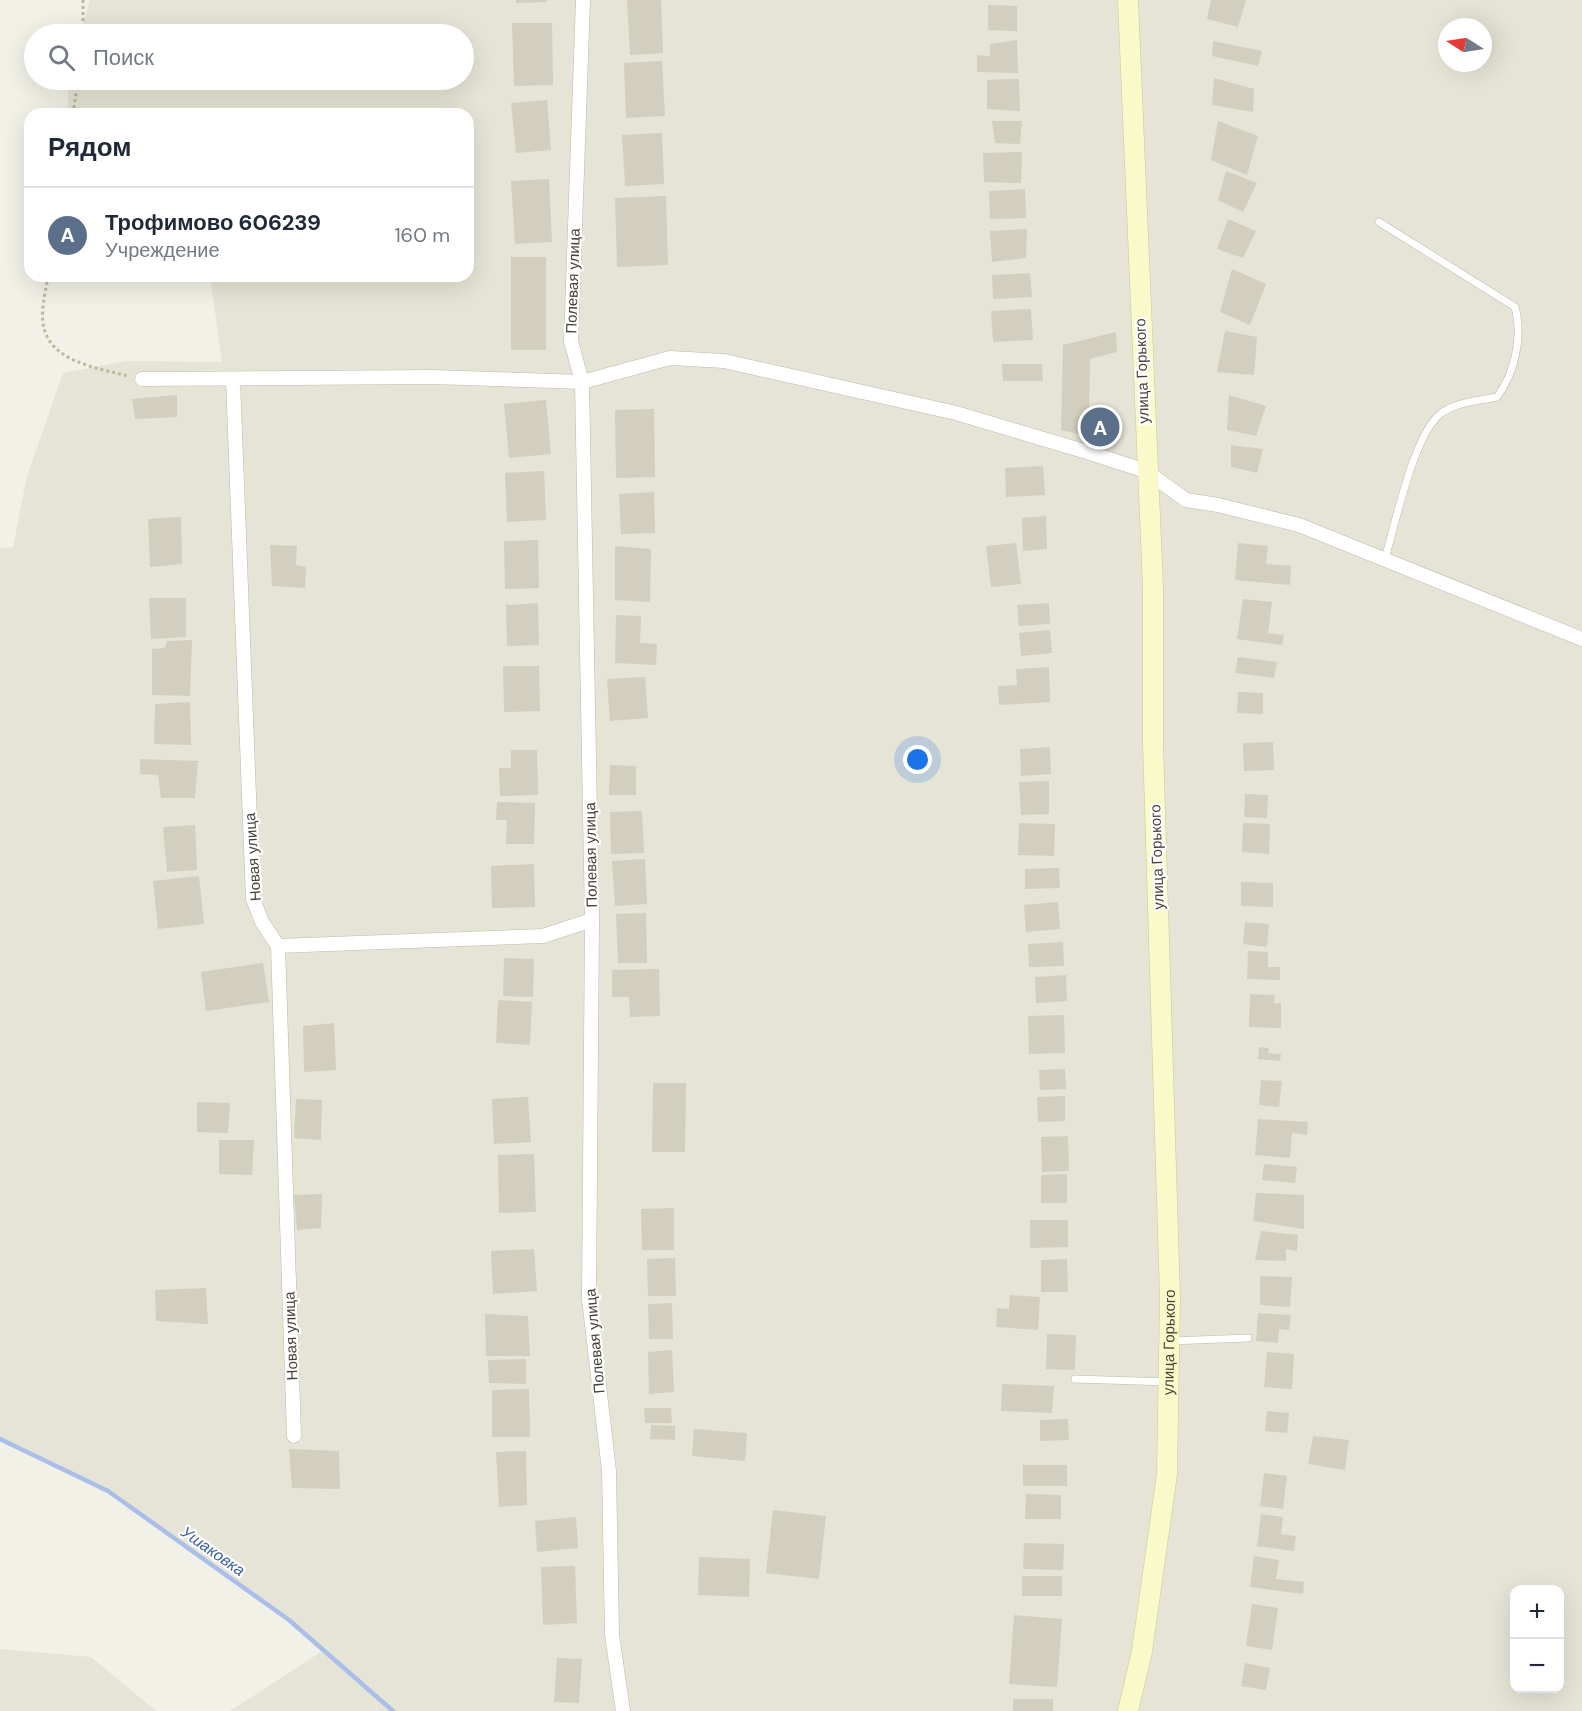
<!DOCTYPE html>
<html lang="ru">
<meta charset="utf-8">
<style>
:root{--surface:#fff;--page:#f2f2f3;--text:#1f2937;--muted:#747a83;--line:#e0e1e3;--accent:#e4742c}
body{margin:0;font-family:"DM Sans",sans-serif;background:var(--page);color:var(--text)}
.controls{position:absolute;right:18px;bottom:18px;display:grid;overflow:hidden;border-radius:12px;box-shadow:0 6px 24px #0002}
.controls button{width:54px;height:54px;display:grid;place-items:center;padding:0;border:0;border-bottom:2px solid var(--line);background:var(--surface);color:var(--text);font:30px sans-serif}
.compass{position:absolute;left:1438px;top:18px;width:54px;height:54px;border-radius:50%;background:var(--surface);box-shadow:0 6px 24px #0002;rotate:282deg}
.you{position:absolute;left:918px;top:760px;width:21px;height:21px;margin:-15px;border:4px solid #fff;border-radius:50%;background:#1a73e8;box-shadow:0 0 0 9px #1a73e833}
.badge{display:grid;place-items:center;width:39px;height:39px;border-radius:50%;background:var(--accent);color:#fff;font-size:20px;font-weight:700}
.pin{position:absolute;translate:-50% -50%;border:3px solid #fff;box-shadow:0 2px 6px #0006}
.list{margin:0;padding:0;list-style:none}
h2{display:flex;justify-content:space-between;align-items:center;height:78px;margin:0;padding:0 24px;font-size:26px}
h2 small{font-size:20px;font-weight:400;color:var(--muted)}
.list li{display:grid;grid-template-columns:39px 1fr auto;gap:18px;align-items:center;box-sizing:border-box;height:96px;padding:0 24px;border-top:2px solid var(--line)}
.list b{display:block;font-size:22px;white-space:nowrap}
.list p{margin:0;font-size:20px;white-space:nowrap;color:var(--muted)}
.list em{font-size:20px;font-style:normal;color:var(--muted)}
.icon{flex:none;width:33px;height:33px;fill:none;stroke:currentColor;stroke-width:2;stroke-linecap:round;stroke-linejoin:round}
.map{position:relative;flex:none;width:1582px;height:1711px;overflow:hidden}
.search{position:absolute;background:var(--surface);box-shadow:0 6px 24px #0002;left:24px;top:24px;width:450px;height:66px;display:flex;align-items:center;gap:15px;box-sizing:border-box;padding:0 21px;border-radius:33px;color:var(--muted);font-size:22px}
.panel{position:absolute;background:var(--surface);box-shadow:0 6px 24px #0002;left:24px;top:108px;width:450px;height:174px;border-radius:18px}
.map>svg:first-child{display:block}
.residential{fill:#e5e4d6;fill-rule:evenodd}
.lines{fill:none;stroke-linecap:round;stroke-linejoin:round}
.stream{stroke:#a9bfe9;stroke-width:4.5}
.building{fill:#d2cfbe}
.service-casing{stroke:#bcbbab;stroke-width:8}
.minor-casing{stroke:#bcbbab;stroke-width:15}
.secondary-casing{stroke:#cac999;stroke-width:21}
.path{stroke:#bdb99d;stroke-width:3;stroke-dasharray:3 3;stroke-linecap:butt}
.service{stroke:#fff;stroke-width:7}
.minor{stroke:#fff;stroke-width:14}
.secondary{stroke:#f9f9ca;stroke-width:20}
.labels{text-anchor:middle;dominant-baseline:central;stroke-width:4.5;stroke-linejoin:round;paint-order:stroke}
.street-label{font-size:15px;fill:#444237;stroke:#fff}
.water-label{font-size:16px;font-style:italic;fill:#3b5ea5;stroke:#fff}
</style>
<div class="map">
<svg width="1582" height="1711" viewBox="0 0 1582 1711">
<rect width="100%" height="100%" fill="#f2f1e7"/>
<g class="residential">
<path d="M90 0H1582V1711H230L324 1650 289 1620 108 1491 0 1439V548L13 547 27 476 63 373 126 361 222 362 210 276H468V114H68V80H464V34H80ZM1447 27H1483V63H1447ZM1514 1590H1560V1688H1514Z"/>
<path d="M0 1649 91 1657 156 1711H0Z"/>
</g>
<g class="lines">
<path class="stream" d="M0 1439 108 1491 289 1620 393 1711"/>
</g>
<g class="building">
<path d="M516 0H547V2L516 3Z"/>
<path d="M627 0H661L663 53 630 55Z"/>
<path d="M1211 0H1246L1238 27 1207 19Z"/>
<path d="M988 5 1017 6V31L988 30Z"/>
<path d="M512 23H552L553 85 514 86Z"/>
<path d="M1017 40 1018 73 977 72V55L990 56V44Z"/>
<path d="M1213 41 1262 51 1258 66 1212 56Z"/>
<path d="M662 61 665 116 626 118 624 63Z"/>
<path d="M1214 78 1254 89 1253 112 1212 105Z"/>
<path d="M1019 79 1020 111 987 109V80Z"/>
<path d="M547 100 551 150 516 153 511 103Z"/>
<path d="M992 121H1022L1020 144 995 143Z"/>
<path d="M1218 121 1258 136 1247 175 1211 160Z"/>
<path d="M662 133 664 184 625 186 622 135Z"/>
<path d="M1022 152 1021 183 984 182 983 153Z"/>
<path d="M1226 171 1257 183 1243 212 1218 200Z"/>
<path d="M549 179 552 242 515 244 511 181Z"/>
<path d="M1025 189 1026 218 990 219 989 191Z"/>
<path d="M666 196 668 265 617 267 615 198Z"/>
<path d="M1228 219 1256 231 1243 258 1217 249Z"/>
<path d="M1027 229 1026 258 992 262 990 231Z"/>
<rect x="511" y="257" width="35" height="93"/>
<path d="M1232 269 1266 284 1250 325 1220 312Z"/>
<path d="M1030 273 1032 297 993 299 992 275Z"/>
<path d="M1031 309 1033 340 993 342 991 311Z"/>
<path d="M1225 331 1257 337 1254 375 1217 372Z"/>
<path d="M1116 332 1117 352 1090 359 1089 414 1118 421V442L1061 430 1063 345Z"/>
<path d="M1002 364H1042L1043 381H1003Z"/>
<path d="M177 395V417L135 419 132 399Z"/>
<path d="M1229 395 1266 406 1256 436 1227 430Z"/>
<path d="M546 400 551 454 509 458 504 404Z"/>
<path d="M654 409 655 477 616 478 615 410Z"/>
<path d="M1231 445 1263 449 1257 473 1231 467Z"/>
<path d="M1043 466 1045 495 1006 497 1005 468Z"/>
<path d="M544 471 546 520 507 522 505 473Z"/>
<path d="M654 492 655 533 621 534 619 494Z"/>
<path d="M1046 516 1047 549 1023 551 1022 518Z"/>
<path d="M181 517 182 564 150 567 148 519Z"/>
<path d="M538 540 539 588 505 589 504 541Z"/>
<path d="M1016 543 1021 584 991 587 986 546Z"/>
<path d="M1238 543 1268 546 1266 564 1291 566 1290 585 1235 580Z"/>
<path d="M270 545 297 546 296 565 306 567 305 588 272 586Z"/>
<path d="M615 546 651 549 650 602 615 600Z"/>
<path d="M149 598H186V637L151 639Z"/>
<path d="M1243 599 1272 602 1268 633 1284 635 1282 645 1237 639Z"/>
<path d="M538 603 539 645 507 646 506 605Z"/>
<path d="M1049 603 1050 624 1019 626 1017 605Z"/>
<path d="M616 615 641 616 640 643 657 644 656 665 615 663Z"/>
<path d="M1050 630 1052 653 1021 656 1019 633Z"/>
<path d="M192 640 190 696 152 695V649L165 648 167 641Z"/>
<path d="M1238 657 1277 662 1274 678 1235 673Z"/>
<path d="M503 666H539L540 711 504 712Z"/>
<path d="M1049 667 1050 702 999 705 998 686 1017 685 1016 669Z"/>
<path d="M645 677 648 718 610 721 607 679Z"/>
<path d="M1238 692 1263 693V714L1237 713Z"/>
<path d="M190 702 191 745 154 744 155 704Z"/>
<path d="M1273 742 1274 770 1244 771 1243 743Z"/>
<path d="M1050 747 1051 774 1021 776 1020 749Z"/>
<path d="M511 750H537L538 795 500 796 499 768H511Z"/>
<path d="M140 759 198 761 195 798H161L158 775 140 774Z"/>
<path d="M610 765 636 766V795H609Z"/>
<path d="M1049 781V814L1021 815 1019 782Z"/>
<path d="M1245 794 1268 795 1267 818 1244 817Z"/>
<path d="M497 802 535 803 534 844H506L507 820H496Z"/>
<path d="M642 811 644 853 611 854 610 812Z"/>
<path d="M1019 823 1055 824 1054 856 1018 855Z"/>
<path d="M1243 823 1270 824 1269 854 1242 852Z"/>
<path d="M195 825 197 870 167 872 163 827Z"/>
<path d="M645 859 647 904 615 906 612 861Z"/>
<path d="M534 864 535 907 492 908 491 866Z"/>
<path d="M1059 868 1060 888 1025 889V869Z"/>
<path d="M199 876 204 924 158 929 153 881Z"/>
<path d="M1241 882 1273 883V907L1241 906Z"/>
<path d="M1058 902 1060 929 1026 932 1024 905Z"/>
<path d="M646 913 647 963H618L616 914Z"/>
<path d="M1245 922 1269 924 1267 947 1243 944Z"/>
<path d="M1063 942 1064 966 1029 967 1028 944Z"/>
<path d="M1248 951 1268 952V967H1280V980L1247 979Z"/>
<path d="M504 958 534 959 533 997 503 996Z"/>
<path d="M263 963 269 1002 206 1011 201 972Z"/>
<path d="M659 969 660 1016 630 1017 629 997H612V970Z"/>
<path d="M1066 975 1067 1001 1036 1003 1035 977Z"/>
<path d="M1250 994 1275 995 1274 1003H1281V1028L1249 1027Z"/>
<path d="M498 1000 532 1002 530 1045 496 1043Z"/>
<path d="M1064 1015 1065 1053 1029 1054 1028 1016Z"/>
<path d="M334 1023 336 1070 304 1072 303 1026Z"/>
<path d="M1259 1047 1269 1048 1268 1053 1281 1054 1280 1061 1258 1059Z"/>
<path d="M1065 1069 1066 1089 1040 1090 1039 1070Z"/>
<path d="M1261 1080 1282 1081 1279 1107 1259 1105Z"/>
<path d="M653 1083H686L685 1152H652Z"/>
<path d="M1065 1096V1121L1038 1122 1037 1097Z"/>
<path d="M528 1097 531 1142 494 1144 492 1099Z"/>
<path d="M296 1099 322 1100 321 1140 294 1138Z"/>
<path d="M197 1102 230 1103 228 1133 197 1132Z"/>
<path d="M1258 1119 1308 1122 1307 1135 1292 1133 1290 1158 1255 1155Z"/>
<path d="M1068 1136 1069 1171 1042 1172 1041 1137Z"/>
<path d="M219 1140H254L252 1175 219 1174Z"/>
<path d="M534 1154 536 1212 499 1213 498 1155Z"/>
<path d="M1264 1164 1297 1167 1295 1183 1262 1180Z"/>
<path d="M1067 1174V1203H1041V1175Z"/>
<path d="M1256 1193 1304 1195V1229L1253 1221Z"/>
<path d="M322 1194 321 1228 297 1230 294 1195Z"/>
<path d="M674 1208V1250H642L641 1209Z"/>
<path d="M1030 1220H1068V1247L1030 1248Z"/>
<path d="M1261 1231 1298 1235 1297 1251 1286 1249V1261L1255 1260Z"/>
<path d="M534 1249 537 1291 493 1294 491 1251Z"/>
<path d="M675 1258 676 1296H648L647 1259Z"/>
<path d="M1067 1259 1068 1292H1041V1260Z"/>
<path d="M1260 1276 1292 1277 1290 1307 1260 1305Z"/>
<path d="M206 1288 208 1324 156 1321 155 1290Z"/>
<path d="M1010 1295 1040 1297 1038 1330 996 1327 997 1308 1009 1309Z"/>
<path d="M672 1303 673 1339H649L648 1304Z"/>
<path d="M1258 1313 1291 1315 1289 1330 1279 1329 1278 1343 1256 1341Z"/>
<path d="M485 1314 528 1316 530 1356H486Z"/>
<path d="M1047 1334 1076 1335 1075 1370 1046 1369Z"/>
<path d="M672 1350 674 1392 649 1394 648 1352Z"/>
<path d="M1267 1352 1294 1354 1292 1389 1264 1387Z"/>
<path d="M526 1359V1384L489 1383 488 1360Z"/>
<path d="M1002 1384 1054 1386 1052 1413 1001 1411Z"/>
<path d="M529 1389 530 1437H492V1390Z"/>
<path d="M644 1408H671L672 1423H645Z"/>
<path d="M1267 1411 1289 1413 1287 1433 1265 1431Z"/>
<path d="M1068 1419 1069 1440 1040 1441V1420Z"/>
<path d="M651 1425 675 1426V1440L650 1439Z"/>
<path d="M694 1429 747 1433 745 1461 692 1456Z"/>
<path d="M1313 1436 1349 1440 1345 1470 1308 1464Z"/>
<path d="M289 1449 339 1451 340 1489 292 1488Z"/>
<path d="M526 1451 527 1505 499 1507 496 1452Z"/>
<rect x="1023" y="1465" width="44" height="21"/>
<path d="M1264 1473 1287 1476 1283 1509 1260 1506Z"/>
<path d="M1026 1494 1061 1495V1519H1025Z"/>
<path d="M773 1510 826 1516 819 1579 766 1573Z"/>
<path d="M1261 1514 1283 1517 1281 1534 1296 1536 1294 1551 1257 1546Z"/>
<path d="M576 1517 578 1548 537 1552 535 1521Z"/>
<path d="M1024 1543 1064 1544 1063 1570 1023 1569Z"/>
<path d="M1254 1556 1279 1560 1276 1579 1304 1582 1303 1594 1250 1587Z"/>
<path d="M699 1557 750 1559 749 1597 698 1595Z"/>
<path d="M575 1566 577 1623 543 1625 541 1567Z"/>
<rect x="1022" y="1576" width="40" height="20"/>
<path d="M1252 1604 1278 1608 1272 1650 1246 1646Z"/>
<path d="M1014 1615 1062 1619 1057 1687 1009 1684Z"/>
<path d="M557 1658 582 1659 579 1703 554 1702Z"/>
<path d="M1245 1663 1270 1668 1266 1690 1241 1686Z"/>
<rect x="1013" y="1699" width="40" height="12"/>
</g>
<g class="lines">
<defs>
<g id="service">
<path d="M1379 222 1515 307C1523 336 1515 373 1497 397 1479 401 1453 402 1439 415 1413 438 1396 522 1385 558"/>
<path d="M1171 1341 1248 1338"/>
<path d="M1075 1379 1168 1382"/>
</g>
<g id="minor">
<path d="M583 0 571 341 582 382 592 920 589 1299 609 1471 612 1635 623 1711"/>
<path d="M142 379 432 377 582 382 670 358 724 361 956 413 1087 452 1146 471 1186 500 1218 505 1299 525 1582 639"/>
<path d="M233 380 253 899 262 922 278 946 294 1436"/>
<path d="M278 946 543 936 592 920"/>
</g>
<g id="secondary">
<path id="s1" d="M1128 1711 1142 1651 1167 1474 1170 1298 1153 744V587L1128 0"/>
</g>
</defs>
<use href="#service" class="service-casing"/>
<use href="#minor" class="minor-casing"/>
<use href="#secondary" class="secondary-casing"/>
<g class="path">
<path d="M83 0V34"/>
<path d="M73 114 78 80"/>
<path d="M48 276C46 290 41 308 43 323 48 362 98 368 128 376"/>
</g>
<use href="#service" class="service"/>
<use href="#minor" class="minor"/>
<use href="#secondary" class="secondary"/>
</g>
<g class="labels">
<g class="street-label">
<text transform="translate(573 281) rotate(-88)">Полевая улица</text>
<text transform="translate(1142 371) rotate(-92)">улица Горького</text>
<text transform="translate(591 855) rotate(-91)">Полевая улица</text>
<text transform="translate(253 857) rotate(-94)">Новая улица</text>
<text transform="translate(1157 857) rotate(-92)">улица Горького</text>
<text transform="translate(291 1336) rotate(-92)">Новая улица</text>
<text transform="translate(595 1341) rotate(-95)">Полевая улица</text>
<text stroke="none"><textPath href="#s1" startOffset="372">улица Горького</textPath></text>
</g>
<g class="water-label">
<text transform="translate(213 1551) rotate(35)">Ушаковка</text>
</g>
</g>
</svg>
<div class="controls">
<button>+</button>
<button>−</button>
</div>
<svg class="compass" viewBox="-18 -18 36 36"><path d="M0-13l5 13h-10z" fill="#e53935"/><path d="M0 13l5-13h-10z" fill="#747a83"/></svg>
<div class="you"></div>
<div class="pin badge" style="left:1100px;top:427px;background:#5c6f8a">A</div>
<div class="search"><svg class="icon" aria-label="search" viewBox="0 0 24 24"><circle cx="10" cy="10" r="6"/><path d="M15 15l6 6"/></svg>Поиск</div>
<section class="panel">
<h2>Рядом<small></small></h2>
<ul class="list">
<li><span class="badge" style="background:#5c6f8a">A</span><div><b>Трофимово 606239</b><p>Учреждение</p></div><em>160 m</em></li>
</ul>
</section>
</div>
